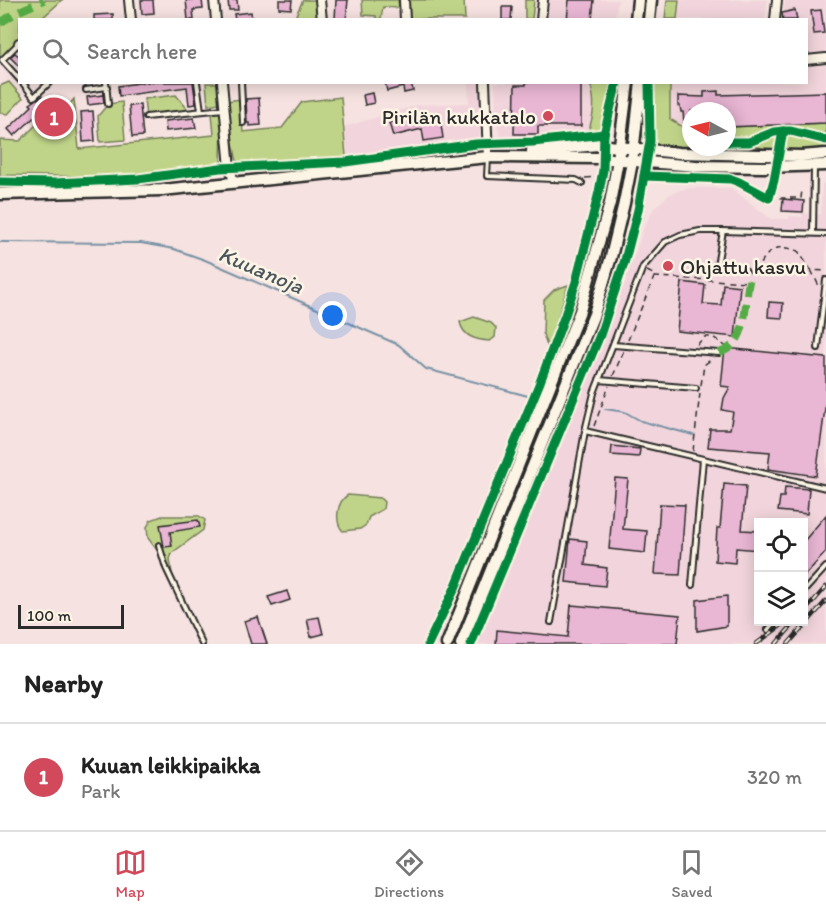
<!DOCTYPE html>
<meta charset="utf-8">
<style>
:root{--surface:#fff;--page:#f6f6f6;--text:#222;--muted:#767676;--line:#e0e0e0;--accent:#d1495b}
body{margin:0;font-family:Itim,sans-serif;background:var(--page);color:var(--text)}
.controls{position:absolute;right:18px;bottom:18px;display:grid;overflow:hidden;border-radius:0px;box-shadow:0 3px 15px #0003}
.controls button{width:54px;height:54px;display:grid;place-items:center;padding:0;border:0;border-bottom:2px solid var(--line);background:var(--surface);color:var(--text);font:30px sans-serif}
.compass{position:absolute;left:682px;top:102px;width:54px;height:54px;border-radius:50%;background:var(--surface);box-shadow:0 3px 15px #0003;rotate:277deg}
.scale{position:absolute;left:18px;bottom:15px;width:106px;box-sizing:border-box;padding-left:6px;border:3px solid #2b2b2b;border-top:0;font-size:16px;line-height:21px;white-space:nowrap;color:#2b2b2b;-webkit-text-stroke:4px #fcf5e5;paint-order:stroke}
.you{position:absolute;left:333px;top:316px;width:21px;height:21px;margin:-15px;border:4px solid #fff;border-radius:50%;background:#1a73e8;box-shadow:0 0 0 9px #1a73e833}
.badge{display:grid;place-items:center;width:39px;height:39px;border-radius:50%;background:var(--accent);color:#fff;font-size:20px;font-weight:700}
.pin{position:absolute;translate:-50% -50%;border:3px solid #fff;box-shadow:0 2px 6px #0006}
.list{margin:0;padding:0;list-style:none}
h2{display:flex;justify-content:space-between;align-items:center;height:78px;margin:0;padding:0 24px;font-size:26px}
h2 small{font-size:20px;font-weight:400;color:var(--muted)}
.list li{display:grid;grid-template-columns:39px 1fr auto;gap:18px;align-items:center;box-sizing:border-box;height:108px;padding:0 24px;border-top:2px solid var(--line)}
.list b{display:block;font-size:22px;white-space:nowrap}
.list p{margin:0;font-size:20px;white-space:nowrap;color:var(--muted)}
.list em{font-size:20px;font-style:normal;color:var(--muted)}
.icon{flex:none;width:33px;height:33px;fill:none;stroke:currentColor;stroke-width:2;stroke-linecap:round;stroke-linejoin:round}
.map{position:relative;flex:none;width:826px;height:644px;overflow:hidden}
.search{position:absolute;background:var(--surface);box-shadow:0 3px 15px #0003;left:18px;right:18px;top:18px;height:66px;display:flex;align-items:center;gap:15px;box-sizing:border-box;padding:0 21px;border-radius:0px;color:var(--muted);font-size:22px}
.sheet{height:186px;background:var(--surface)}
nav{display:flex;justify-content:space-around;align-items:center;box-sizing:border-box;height:84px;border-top:2px solid var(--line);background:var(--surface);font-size:16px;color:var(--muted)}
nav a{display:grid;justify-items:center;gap:3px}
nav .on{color:var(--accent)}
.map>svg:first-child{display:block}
.built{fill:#f2d5dc;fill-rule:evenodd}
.green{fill:#c0d489;stroke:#76805a;stroke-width:1.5}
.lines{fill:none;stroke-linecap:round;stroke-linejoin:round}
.stream{stroke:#7892a5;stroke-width:2}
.building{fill:#e9b6d4;stroke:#2b2b2b;stroke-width:1.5}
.service-casing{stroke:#2b2b2b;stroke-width:8}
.minor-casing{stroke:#2b2b2b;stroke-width:12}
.secondary-casing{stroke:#2b2b2b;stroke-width:15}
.path{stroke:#2b2b2b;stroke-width:1.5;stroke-dasharray:6 4.5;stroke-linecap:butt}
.service{stroke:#fcf5e5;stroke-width:4}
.minor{stroke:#fcf5e5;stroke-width:8}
.secondary{stroke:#fcf5e5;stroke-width:10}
.rail-casing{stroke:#2b2b2b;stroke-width:4.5}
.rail{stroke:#fcf5e5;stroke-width:2;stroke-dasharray:7;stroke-linecap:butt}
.quiet{stroke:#54ab44;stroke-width:8;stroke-dasharray:15 8;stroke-linecap:butt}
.cycleway-casing{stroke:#fcf5e5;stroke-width:13}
.cycleway{stroke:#00873e;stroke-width:9}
.poi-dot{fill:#d1495b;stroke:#fcf5e5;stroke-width:2}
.labels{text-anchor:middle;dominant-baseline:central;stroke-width:5;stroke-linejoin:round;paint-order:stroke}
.poi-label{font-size:21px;fill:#2b2b2b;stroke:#fcf5e5;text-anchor:end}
.water-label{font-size:22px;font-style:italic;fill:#4b565e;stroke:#fcf5e5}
</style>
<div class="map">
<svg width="826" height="644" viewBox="0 0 826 644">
<rect width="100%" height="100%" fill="#f6e2e0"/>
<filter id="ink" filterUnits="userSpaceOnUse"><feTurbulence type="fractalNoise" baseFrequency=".0167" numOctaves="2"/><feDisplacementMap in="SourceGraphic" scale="12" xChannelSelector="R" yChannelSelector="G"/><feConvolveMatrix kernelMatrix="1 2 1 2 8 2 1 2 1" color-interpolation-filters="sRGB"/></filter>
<g filter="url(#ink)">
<g class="built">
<path d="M548 0H618L615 19 546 20Z"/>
<path d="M679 0H768L765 19H677Z"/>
<path d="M785 0H826V52L807 54 806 20H783Z"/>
<path d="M826 65V123L727 127V111H691V129H686L670 119V83L806 82 807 67Z"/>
<path d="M468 83H483L480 136 474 139 412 150 346 157 344 127 418 105 469 103Z"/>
<path d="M495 83H590L595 98 592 120 588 133 558 134V136L534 139 501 137 496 121Z"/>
<path d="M826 183V644H478L606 336 645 225 654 208 670 194 681 190 691 188H731L771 219H789V216L802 217V213L821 214 822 184ZM758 522H804V622H758Z"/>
</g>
<g class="green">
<path d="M0 0H62L41 19 20 20 19 40 0 58Z"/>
<path d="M303 0H317L320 19H296V15Z"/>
<path d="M362 0H398L399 8 383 7 381 19H376V16L363 15Z"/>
<path d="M409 0H464L465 19H409Z"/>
<path d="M525 0H534L532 19H525Z"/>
<path d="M667 0H679L677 19H665Z"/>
<path d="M9 82 23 98 8 114 0 113V86Z"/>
<path d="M206 83H218L219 103 208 105Z"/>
<path d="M590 83H613L602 130 588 133C594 114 596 102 590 83Z"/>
<path d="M652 83H670V119L686 129H691V147H708C694 148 656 152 646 142 639 134 642 119 644 109 646 99 651 94 652 83Z"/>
<path d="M176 95 190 112 146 117 144 99Z"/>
<path d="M341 97 346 157 244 163 237 162 231 133 228 101 240 99 243 132 282 128 302 102Z"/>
<path d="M74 99 79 149 214 135 212 113 222 112 221 165 104 177 0 175V140L20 141 50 111 65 110Z"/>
<path d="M122 102 125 140 100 142 98 116 108 104Z"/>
<path d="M826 123V150L770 151 759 147H727V127Z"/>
<path d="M568 285 548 349 543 334 544 300 554 290Z"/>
<path d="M474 317 491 323 496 328 495 337 490 341C476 340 463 337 460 322Z"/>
<path d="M348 495 380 498 384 502 383 509 369 517 366 525 360 529 343 531C334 522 337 501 348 495Z"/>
<path d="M162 516H199L205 520 203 530 172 553 170 559 172 574 166 575 159 553 148 538 147 527 151 520Z"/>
</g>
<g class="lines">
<g class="stream">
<path d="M0 242 141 243 174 249 205 260 281 293 399 345 426 369 528 396"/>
<path d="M605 409 625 412 641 421 693 435"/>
</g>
</g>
<g class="building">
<path d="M141 0H153L154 13 142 14Z"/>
<path d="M186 0H202L203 9 193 10 194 20H188Z"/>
<path d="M228 0H237L238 10H229Z"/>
<path d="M279 0H292L291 9 279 8Z"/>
<path d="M336 0H348L346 20H335Z"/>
<path d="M569 0H594L592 20H567Z"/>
<path d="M502 7H512L511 20H502Z"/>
<path d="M795 10 797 20H783L782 13Z"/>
<path d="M821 10 824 33 814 34 811 11Z"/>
<path d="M251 12 252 20H235L234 14Z"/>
<path d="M113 14V20H94V15Z"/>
<path d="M15 53 20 57V67L10 57Z"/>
<path d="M145 82H193L196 104 189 105 187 87 119 96 118 86Z"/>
<path d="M385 82H411L413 91 404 93 403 87 387 91Z"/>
<path d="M526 82H581V126H538V134H514L515 85H526Z"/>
<path d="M718 91V95L826 92V123L727 127V111H691V133H686V122H684L683 112H681L680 106H678V96L704 97V92Z"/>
<path d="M372 93 374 103 365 105 363 95Z"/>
<path d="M103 95 104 103 88 105 87 97Z"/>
<path d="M42 96 47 102 39 109 41 111 14 136 8 129 32 106 30 104Z"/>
<path d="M259 98 261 125 249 126V123H247L246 99Z"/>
<path d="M140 105 143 136 132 137 129 106Z"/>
<path d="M93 111 95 141 83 142 81 112Z"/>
<path d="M439 112 443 138 424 141 422 129 393 136 389 123Z"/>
<path d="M194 118 196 128 166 131 165 121Z"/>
<path d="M783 199 804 201 803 212 782 211Z"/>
<path d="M682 282 705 285 703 304 721 305 723 284 740 286 735 337 677 331Z"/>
<path d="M769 302 783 303 782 318 768 317Z"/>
<path d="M725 348 826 358V401L816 476 768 469 770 452 708 447 710 429H730L733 412 722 410 724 398 730 387 721 386Z"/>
<path d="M612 446 640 449 639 457 611 455Z"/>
<path d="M615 478 628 479 623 529 647 531 645 553 609 549Z"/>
<path d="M724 484 746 486 742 530 759 531V550L736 548 735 563 715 561 717 528H720Z"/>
<path d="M785 487 809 489 807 514 778 511 780 497H784Z"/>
<path d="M660 504 685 505 680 575 655 574Z"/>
<path d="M826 515V552L804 576V541Z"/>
<path d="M198 520 200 527 170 532 172 546 164 547 160 525Z"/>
<path d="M570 539 587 541 585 565 607 568 605 586 566 582Z"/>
<path d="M287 591 290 600 272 606 268 597Z"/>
<path d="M727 596V626L697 631V600Z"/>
<path d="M571 605 680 615 677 644H496L497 630 568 637Z"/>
<path d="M258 617 267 644H251L244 621Z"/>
<path d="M319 617 323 634 311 637 307 619Z"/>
</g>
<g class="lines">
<defs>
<g id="service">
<path d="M18 44 2 60 20 80"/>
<path d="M22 82 34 97 50 82"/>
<path d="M106 82 108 104"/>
<path d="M197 82 201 111"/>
<path d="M241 82 243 123"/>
<path d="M86 90 107 87"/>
<path d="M146 117 224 109"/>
<path d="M488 158 487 176 576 180 582 183"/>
<path d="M813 233 814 167"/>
<path d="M717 266 723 231"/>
<path d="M613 345 719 353"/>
<path d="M818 348 826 280"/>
<path d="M599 380 696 388"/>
<path d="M585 431 826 488"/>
<path d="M159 545 166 568 202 644"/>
<path d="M692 585 703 459"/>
<path d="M804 591 826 567"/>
<path d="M551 622 585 431 594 393 643 267 665 242 680 235 700 231H723L826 234"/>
<path d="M768 630 775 622"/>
</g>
<g id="minor">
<path d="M129 0 131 20"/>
<path d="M214 0 216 20"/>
<path d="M320 0 322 20"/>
<path d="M404 0 405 20"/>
<path d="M541 20 543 0"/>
<path d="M775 20 777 0"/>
<path d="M19 43 20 44"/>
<path d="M806 60 826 58"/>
<path d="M222 82 230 168 234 182"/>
<path d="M485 82 488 157"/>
</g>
<g id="secondary">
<path d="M636 20 638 0"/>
<path d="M649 20 651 0"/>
<path d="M532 151 598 145 679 153 801 156 826 154"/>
<path d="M0 194 162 190 488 157 598 158 696 166 764 167 826 165"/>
<path d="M447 644 580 311 610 203 618 160 628 82"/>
<path d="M461 644 594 314 611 257 624 203 632 162 641 82"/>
</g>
</defs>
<use href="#service" class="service-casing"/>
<use href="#minor" class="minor-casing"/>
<use href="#secondary" class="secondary-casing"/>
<g class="path">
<path d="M585 178 595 177 602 178"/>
<path d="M769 198H801L802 190"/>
<path d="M747 268 751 274C768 257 769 240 798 251L811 270 826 271"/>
<path d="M811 270 819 286"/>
<path d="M654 277 749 282"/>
<path d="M628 340 655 275 647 271"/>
<path d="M697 345 704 337H713L728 348"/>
<path d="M613 376 624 350"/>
<path d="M701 385 704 365 713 358"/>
<path d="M594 426 609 386"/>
<path d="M693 451 700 393"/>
</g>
<use href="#service" class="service"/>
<use href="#minor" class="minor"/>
<use href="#secondary" class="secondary"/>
<defs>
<g id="rail">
<path d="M804 612 826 587"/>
<path d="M756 644 786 622"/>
<path d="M776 644 795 622"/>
<path d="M788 644 826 601"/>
</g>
</defs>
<use href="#rail" class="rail-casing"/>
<use href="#rail" class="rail"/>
<g class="quiet">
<path d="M0 23 17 12 44 0"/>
<path d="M719 353C752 343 742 300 751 274"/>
</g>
<defs>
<g id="cycleway">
<path d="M727 142H749L774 132 783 131H791L826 140"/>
<path d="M644 176 731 179 739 182 769 198 774 180 783 131"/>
<path d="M0 182 54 183 138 179 220 168 345 162 476 144 533 142 604 134"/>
<path d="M428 644 455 588 540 382 565 315 576 282 599 192 603 170 604 134 617 82"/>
<path d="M471 644 600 335 625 260 638 210 650 141 649 82"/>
</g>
</defs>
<use href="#cycleway" class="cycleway-casing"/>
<use href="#cycleway" class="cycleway"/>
</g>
</g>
<g class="poi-dot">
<circle cx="548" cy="116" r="6"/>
<circle cx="668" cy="266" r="6"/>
</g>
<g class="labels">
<g class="poi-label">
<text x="536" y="116">Pirilän kukkatalo</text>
<text x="680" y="266" text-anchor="start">Ohjattu kasvu</text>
</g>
<g class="water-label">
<text transform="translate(261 270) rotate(23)">Kuuanoja</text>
</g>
</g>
</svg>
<div class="controls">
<button><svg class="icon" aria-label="locate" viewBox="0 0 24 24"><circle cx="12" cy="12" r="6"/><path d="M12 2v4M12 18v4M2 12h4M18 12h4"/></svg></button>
<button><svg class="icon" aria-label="layers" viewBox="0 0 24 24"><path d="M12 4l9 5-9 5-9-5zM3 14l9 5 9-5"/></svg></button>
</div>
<svg class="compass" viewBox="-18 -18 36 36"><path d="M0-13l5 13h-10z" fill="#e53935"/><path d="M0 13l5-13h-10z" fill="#767676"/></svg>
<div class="scale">100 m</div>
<div class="you"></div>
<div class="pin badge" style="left:54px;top:117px">1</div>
<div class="search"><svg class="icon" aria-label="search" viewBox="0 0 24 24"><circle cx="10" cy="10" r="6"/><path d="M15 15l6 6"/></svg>Search here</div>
</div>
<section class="sheet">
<h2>Nearby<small></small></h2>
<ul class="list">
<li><span class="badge">1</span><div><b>Kuuan leikkipaikka</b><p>Park</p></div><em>320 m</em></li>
</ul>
</section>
<nav>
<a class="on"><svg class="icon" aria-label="map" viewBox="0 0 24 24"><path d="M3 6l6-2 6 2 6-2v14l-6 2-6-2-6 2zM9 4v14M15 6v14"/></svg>Map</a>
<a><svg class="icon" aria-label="directions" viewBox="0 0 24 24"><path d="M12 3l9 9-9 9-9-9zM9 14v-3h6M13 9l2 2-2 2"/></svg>Directions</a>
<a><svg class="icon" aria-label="saved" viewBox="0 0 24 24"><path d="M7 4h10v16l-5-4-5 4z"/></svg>Saved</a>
</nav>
